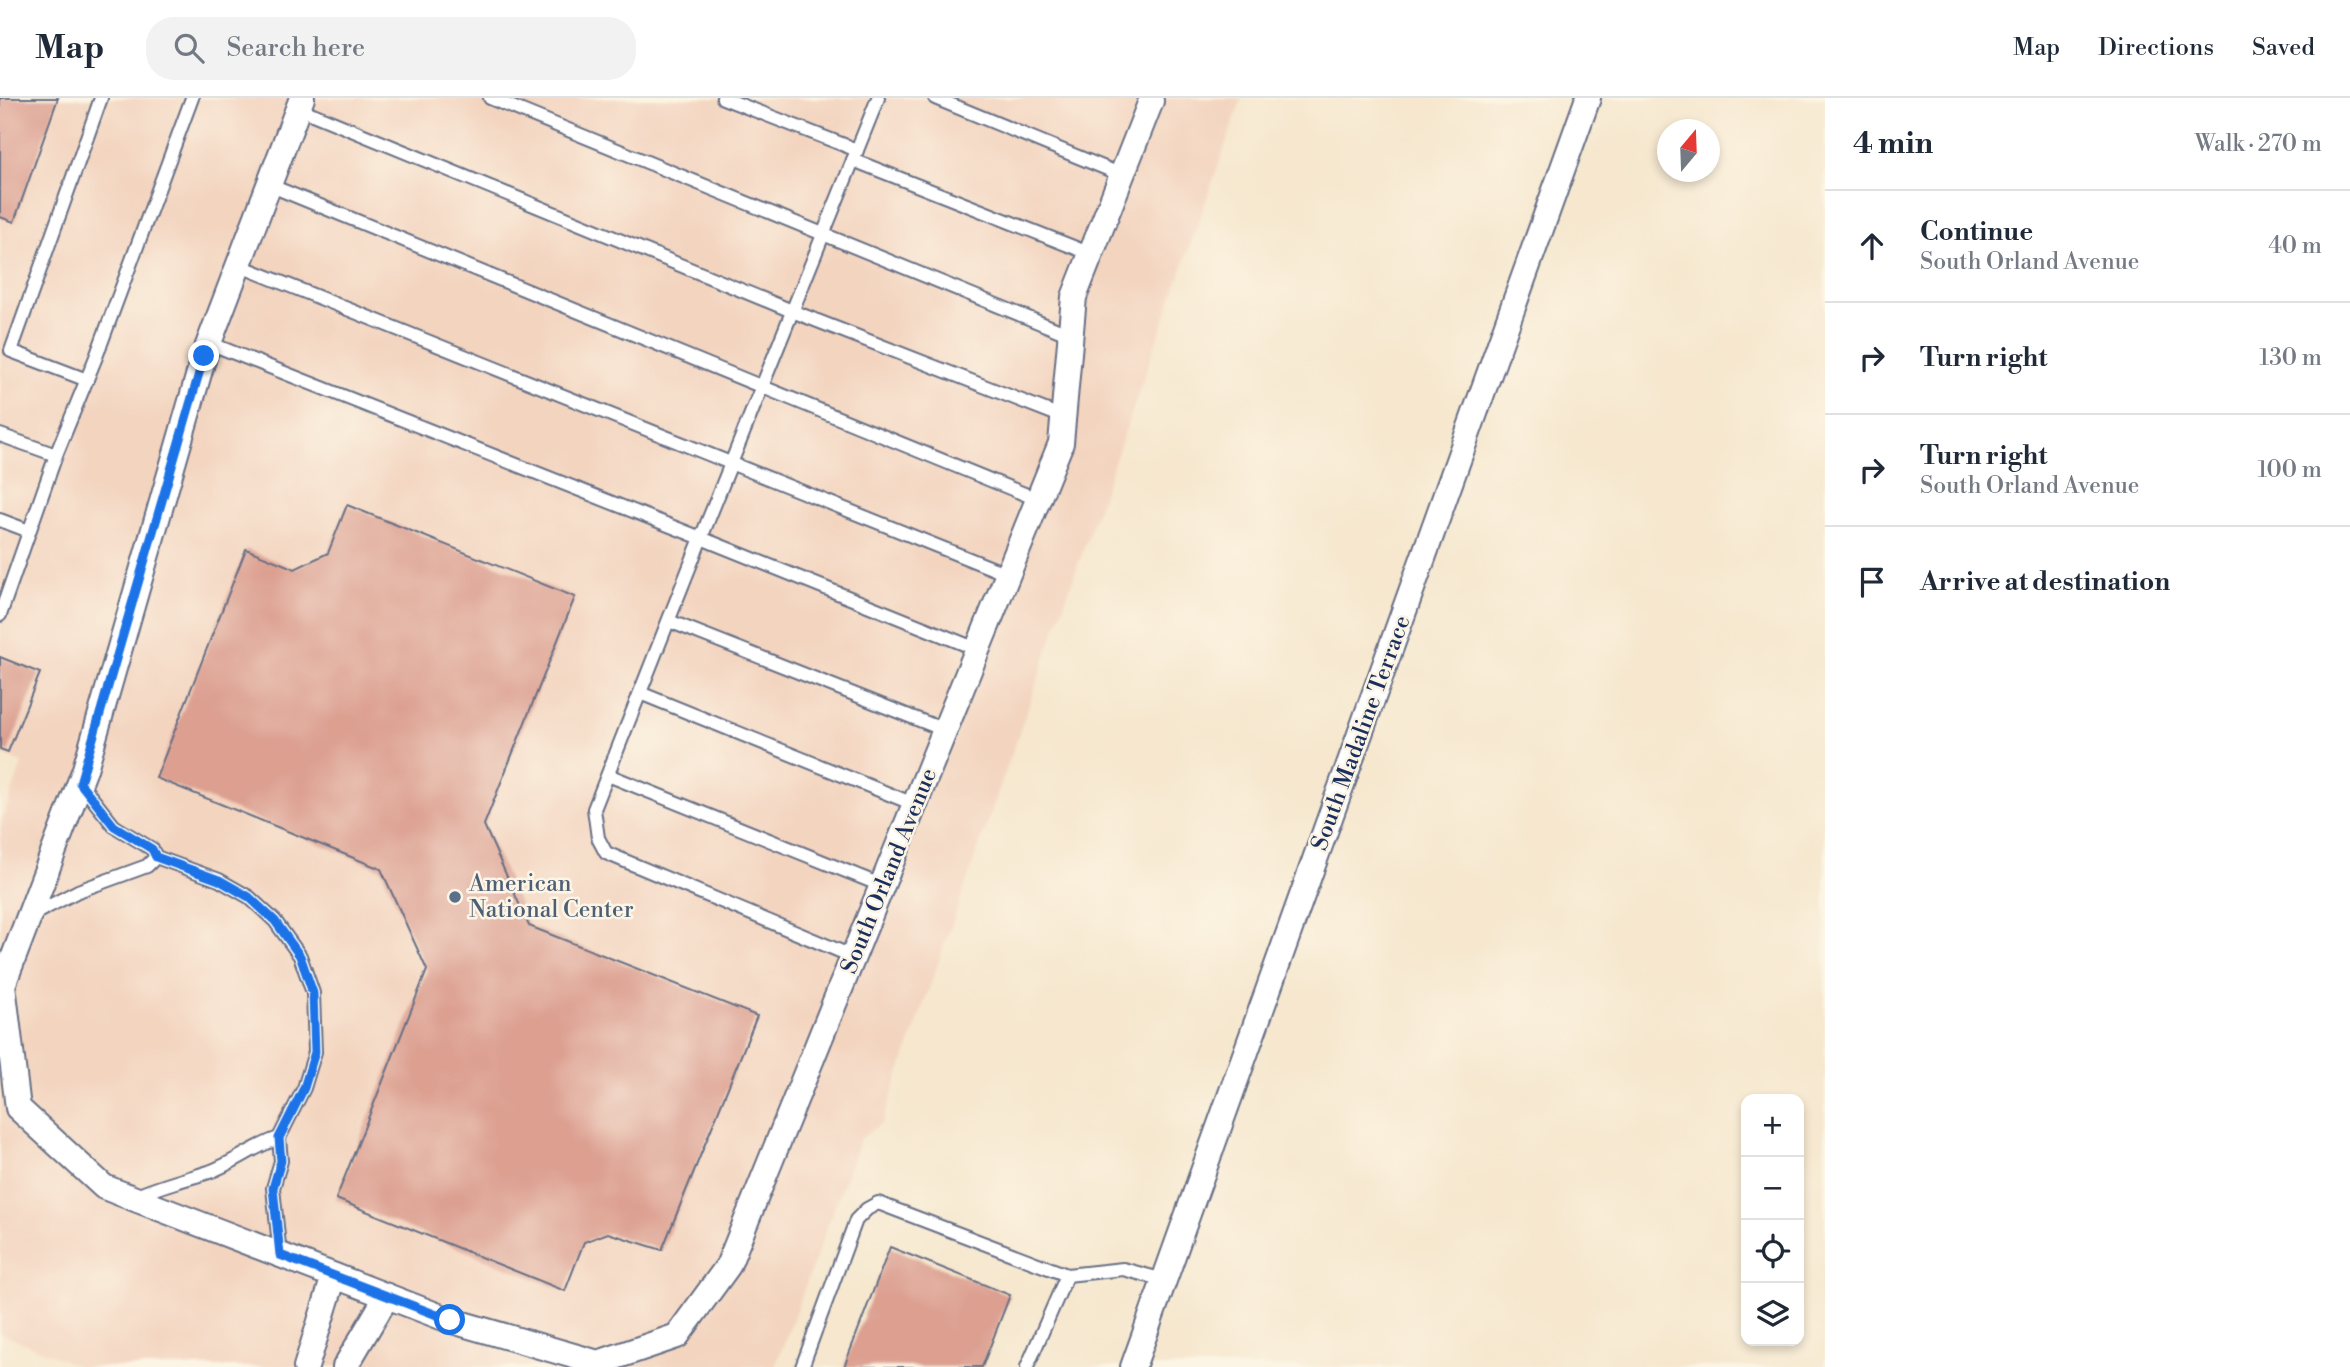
<!DOCTYPE html>
<meta charset="utf-8">
<style>
:root{--surface:#fff;--page:#f2f2f3;--text:#1f2937;--muted:#747a83;--line:#e0e1e3}
body{margin:0;font-family:"Libre Bodoni",serif;background:var(--page);color:var(--text)}
.controls{position:absolute;right:21px;bottom:21px;display:grid;overflow:hidden;border-radius:14px;box-shadow:0 4px 10px #0003}
.controls button{width:63px;height:63px;display:grid;place-items:center;padding:0;border:0;border-bottom:2px solid var(--line);background:var(--surface);color:var(--text);font:35px sans-serif}
.compass{position:absolute;left:1657px;top:21px;width:63px;height:63px;border-radius:50%;background:var(--surface);box-shadow:0 4px 10px #0003;rotate:19deg}
.stop{position:absolute;width:21px;height:21px;margin:-16px;border:5px solid #1a73e8;border-radius:50%;background:#fff}
.stop.end{background:#1a73e8;border-color:#fff;box-shadow:0 2px 7px #0008}
.list{margin:0;padding:0;list-style:none}
h2{display:flex;justify-content:space-between;align-items:center;height:91px;margin:0;padding:0 28px;font-size:30px}
h2 small{font-size:23px;font-weight:400;color:var(--muted)}
.list li{display:grid;grid-template-columns:46px 1fr auto;gap:21px;align-items:center;box-sizing:border-box;height:112px;padding:0 28px;border-top:2px solid var(--line)}
.list b{display:block;font-size:26px;white-space:nowrap}
.list p{margin:0;font-size:23px;white-space:nowrap;color:var(--muted)}
.list em{font-size:23px;font-style:normal;color:var(--muted)}
.icon{flex:none;width:38px;height:38px;fill:none;stroke:currentColor;stroke-width:2;stroke-linecap:round;stroke-linejoin:round}
.map{position:relative;flex:none;width:1825px;height:1269px;overflow:hidden}
header{display:flex;align-items:center;gap:42px;box-sizing:border-box;height:98px;padding:0 35px;background:var(--surface);border-bottom:2px solid var(--line)}
header strong{font-size:33px}
nav{display:flex;gap:38px;margin-inline-start:auto;font-size:24px}
.search{width:490px;height:63px;background:var(--page);display:flex;align-items:center;gap:18px;box-sizing:border-box;padding:0 24px;border-radius:28px;color:var(--muted);font-size:26px}
main{display:flex}
aside{flex:1;background:var(--surface)}
.map>svg:first-child{display:block}
.built{fill:#f3d4bf}
.building{fill:#dc9f90}
.lines{fill:none;stroke-linecap:round;stroke-linejoin:round}
.service-casing{stroke:#686f85;stroke-width:16}
.minor-casing{stroke:#686f85;stroke-width:28}
.service{stroke:#fff;stroke-width:12}
.minor{stroke:#fff;stroke-width:24}
.route{stroke:#1a73e8;stroke-width:9}
.service-dot{fill:#5c6f8a;stroke:#fcf5e5;stroke-width:2.5}
.labels{text-anchor:middle;dominant-baseline:central;stroke-width:5;stroke-linejoin:round;paint-order:stroke}
.street-label{font-size:23px;fill:#1b2f5e;stroke:#fcf5e5}
.service-label{font-size:23px;fill:#4e5e75;stroke:#fcf5e5;text-anchor:start}
</style>
<header>
<strong>Map</strong>
<div class="search"><svg class="icon" aria-label="search" viewBox="0 0 24 24"><circle cx="10" cy="10" r="6"/><path d="M15 15l6 6"/></svg>Search here</div>
<nav><a>Map</a><a>Directions</a><a>Saved</a></nav>
</header>
<main>
<div class="map">
<svg width="1825" height="1269" viewBox="0 0 1825 1269">
<rect width="100%" height="100%" fill="#fcf5e5"/>
<filter id="ink" filterUnits="userSpaceOnUse"><feTurbulence type="fractalNoise" baseFrequency=".0143" numOctaves="2"/><feDisplacementMap in="SourceGraphic" scale="14" xChannelSelector="R" yChannelSelector="G"/><feConvolveMatrix kernelMatrix="1 2 1 2 8 2 1 2 1" color-interpolation-filters="sRGB"/></filter>
<filter id="wash" filterUnits="userSpaceOnUse"><feTurbulence type="fractalNoise" baseFrequency=".00686" numOctaves="4" result="noise"/><feDisplacementMap in="SourceGraphic" scale="28" xChannelSelector="R" yChannelSelector="G"/><feGaussianBlur stdDeviation="1.57" result="paint"/><feColorMatrix in="noise" values="0 0 0 0 0 0 0 0 0 0 0 0 0 0 0 0 0 1.4 0 .05"/><feComposite in="paint" operator="in"/></filter>
<g filter="url(#wash)">
<rect width="100%" height="100%" fill="#f6e7ce"/>
<path class="built" d="M0 0H1242L882 1025 860 1041 775 1269H80L0 1235V729L22 665 0 656Z"/>
<g id="blocks">
<g class="building">
<path d="M0 0H58L14 124 0 119Z"/>
<path d="M347 407 575 499 484 727 529 828 757 918 662 1152 608 1135 584 1144 565 1193 336 1101 427 872 381 771 156 680 246 451 295 471 328 455Z"/>
<path d="M0 559 40 575 8 654 0 651Z"/>
<path d="M890 1149 1010 1197 982 1269H844Z"/>
</g>
</g>
</g>
<g filter="url(#ink)">
<use href="#blocks" fill-opacity="0" stroke="#686f85" stroke-width="2"/>
<g class="lines">
<defs>
<g id="service">
<path d="M490 0 1070 237"/>
<path d="M723 0 857 52"/>
<path d="M878 0 701 440 979 552"/>
<path d="M935 0 1122 77"/>
<path d="M298 10 792 213 1063 319"/>
<path d="M853 62 1091 156"/>
<path d="M269 87 1039 402"/>
<path d="M238 167 1009 477"/>
<path d="M209 245 701 440 594 711 598 740 606 755 854 859"/>
<path d="M87 282 11 253 101 0"/>
<path d="M0 337 56 357"/>
<path d="M0 422 29 433"/>
<path d="M0 517 56 357 96 259 192 0"/>
<path d="M669 523 947 633"/>
<path d="M640 595 916 707"/>
<path d="M608 677 883 788"/>
<path d="M156 759 219 782 249 799 275 823 300 858 313 895 315 954 304 990 279 1040 281 1063 273 1090 280 1157"/>
<path d="M32 817 78 793 147 768 156 759 152 751 114 728 80 685"/>
<path d="M134 1099C159 1088 183 1082 209 1074 234 1065 254 1048 279 1040"/>
<path d="M1067 1177 1123 1171 1164 1182"/>
<path d="M802 1269 856 1122 867 1111 878 1105 1067 1177 1027 1269"/>
</g>
<g id="minor">
<path d="M302 0 204 258 85 671 3 887 18 1010 104 1089 449 1222 598 1265 677 1238 728 1168 1061 345 1074 199 1151 3"/>
<path d="M306 1269 334 1178"/>
<path d="M345 1269 387 1198"/>
<path d="M1133 1269 1588 0"/>
</g>
</defs>
<use href="#service" class="service-casing"/>
<use href="#minor" class="minor-casing"/>
<use href="#service" class="service"/>
<use href="#minor" class="minor"/>
</g>
</g>
<g class="lines" filter="url(#ink)">
<path class="route" d="M204 258 80 685 114 728 152 751 156 759 219 782 249 799 275 823 300 858 313 895 315 954 304 990 279 1040 281 1063 273 1090 280 1157 450 1222"/>
</g>
<circle class="service-dot" cx="455" cy="799" r="7"/>
<g class="labels">
<g class="street-label">
<text transform="translate(1361 635) rotate(-70)">South Madaline Terrace</text>
<text transform="translate(889 773) rotate(-68)">South Orland Avenue</text>
</g>
<g class="service-label">
<text x="469" y="786">American<tspan x="469" dy="26">National Center</tspan></text>
</g>
</g>
</svg>
<div class="controls">
<button>+</button>
<button>−</button>
<button><svg class="icon" aria-label="locate" viewBox="0 0 24 24"><circle cx="12" cy="12" r="6"/><path d="M12 2v4M12 18v4M2 12h4M18 12h4"/></svg></button>
<button><svg class="icon" aria-label="layers" viewBox="0 0 24 24"><path d="M12 4l9 5-9 5-9-5zM3 14l9 5 9-5"/></svg></button>
</div>
<svg class="compass" viewBox="-18 -18 36 36"><path d="M0-13l5 13h-10z" fill="#e53935"/><path d="M0 13l5-13h-10z" fill="#747a83"/></svg>
<div class="stop" style="left:450px;top:1222px"></div>
<div class="stop end" style="left:204px;top:258px"></div>
</div>
<aside>
<h2>4 min<small>Walk · 270 m</small></h2>
<ul class="list">
<li><svg class="icon" aria-label="ahead" viewBox="0 0 24 24"><path d="M12 20V5M6 11l6-6 6 6"/></svg><div><b>Continue</b><p>South Orland Avenue</p></div><em>40 m</em></li>
<li><svg class="icon" aria-label="right" viewBox="0 0 24 24"><path d="M7 20v-9h11M14 6l5 5-5 5"/></svg><div><b>Turn right</b></div><em>130 m</em></li>
<li><svg class="icon" aria-label="right" viewBox="0 0 24 24"><path d="M7 20v-9h11M14 6l5 5-5 5"/></svg><div><b>Turn right</b><p>South Orland Avenue</p></div><em>100 m</em></li>
<li><svg class="icon" aria-label="arrive" viewBox="0 0 24 24"><path d="M6 21V4h12l-3 4 3 4H6"/></svg><div><b>Arrive at destination</b></div></li>
</ul>
</aside>
</main>
